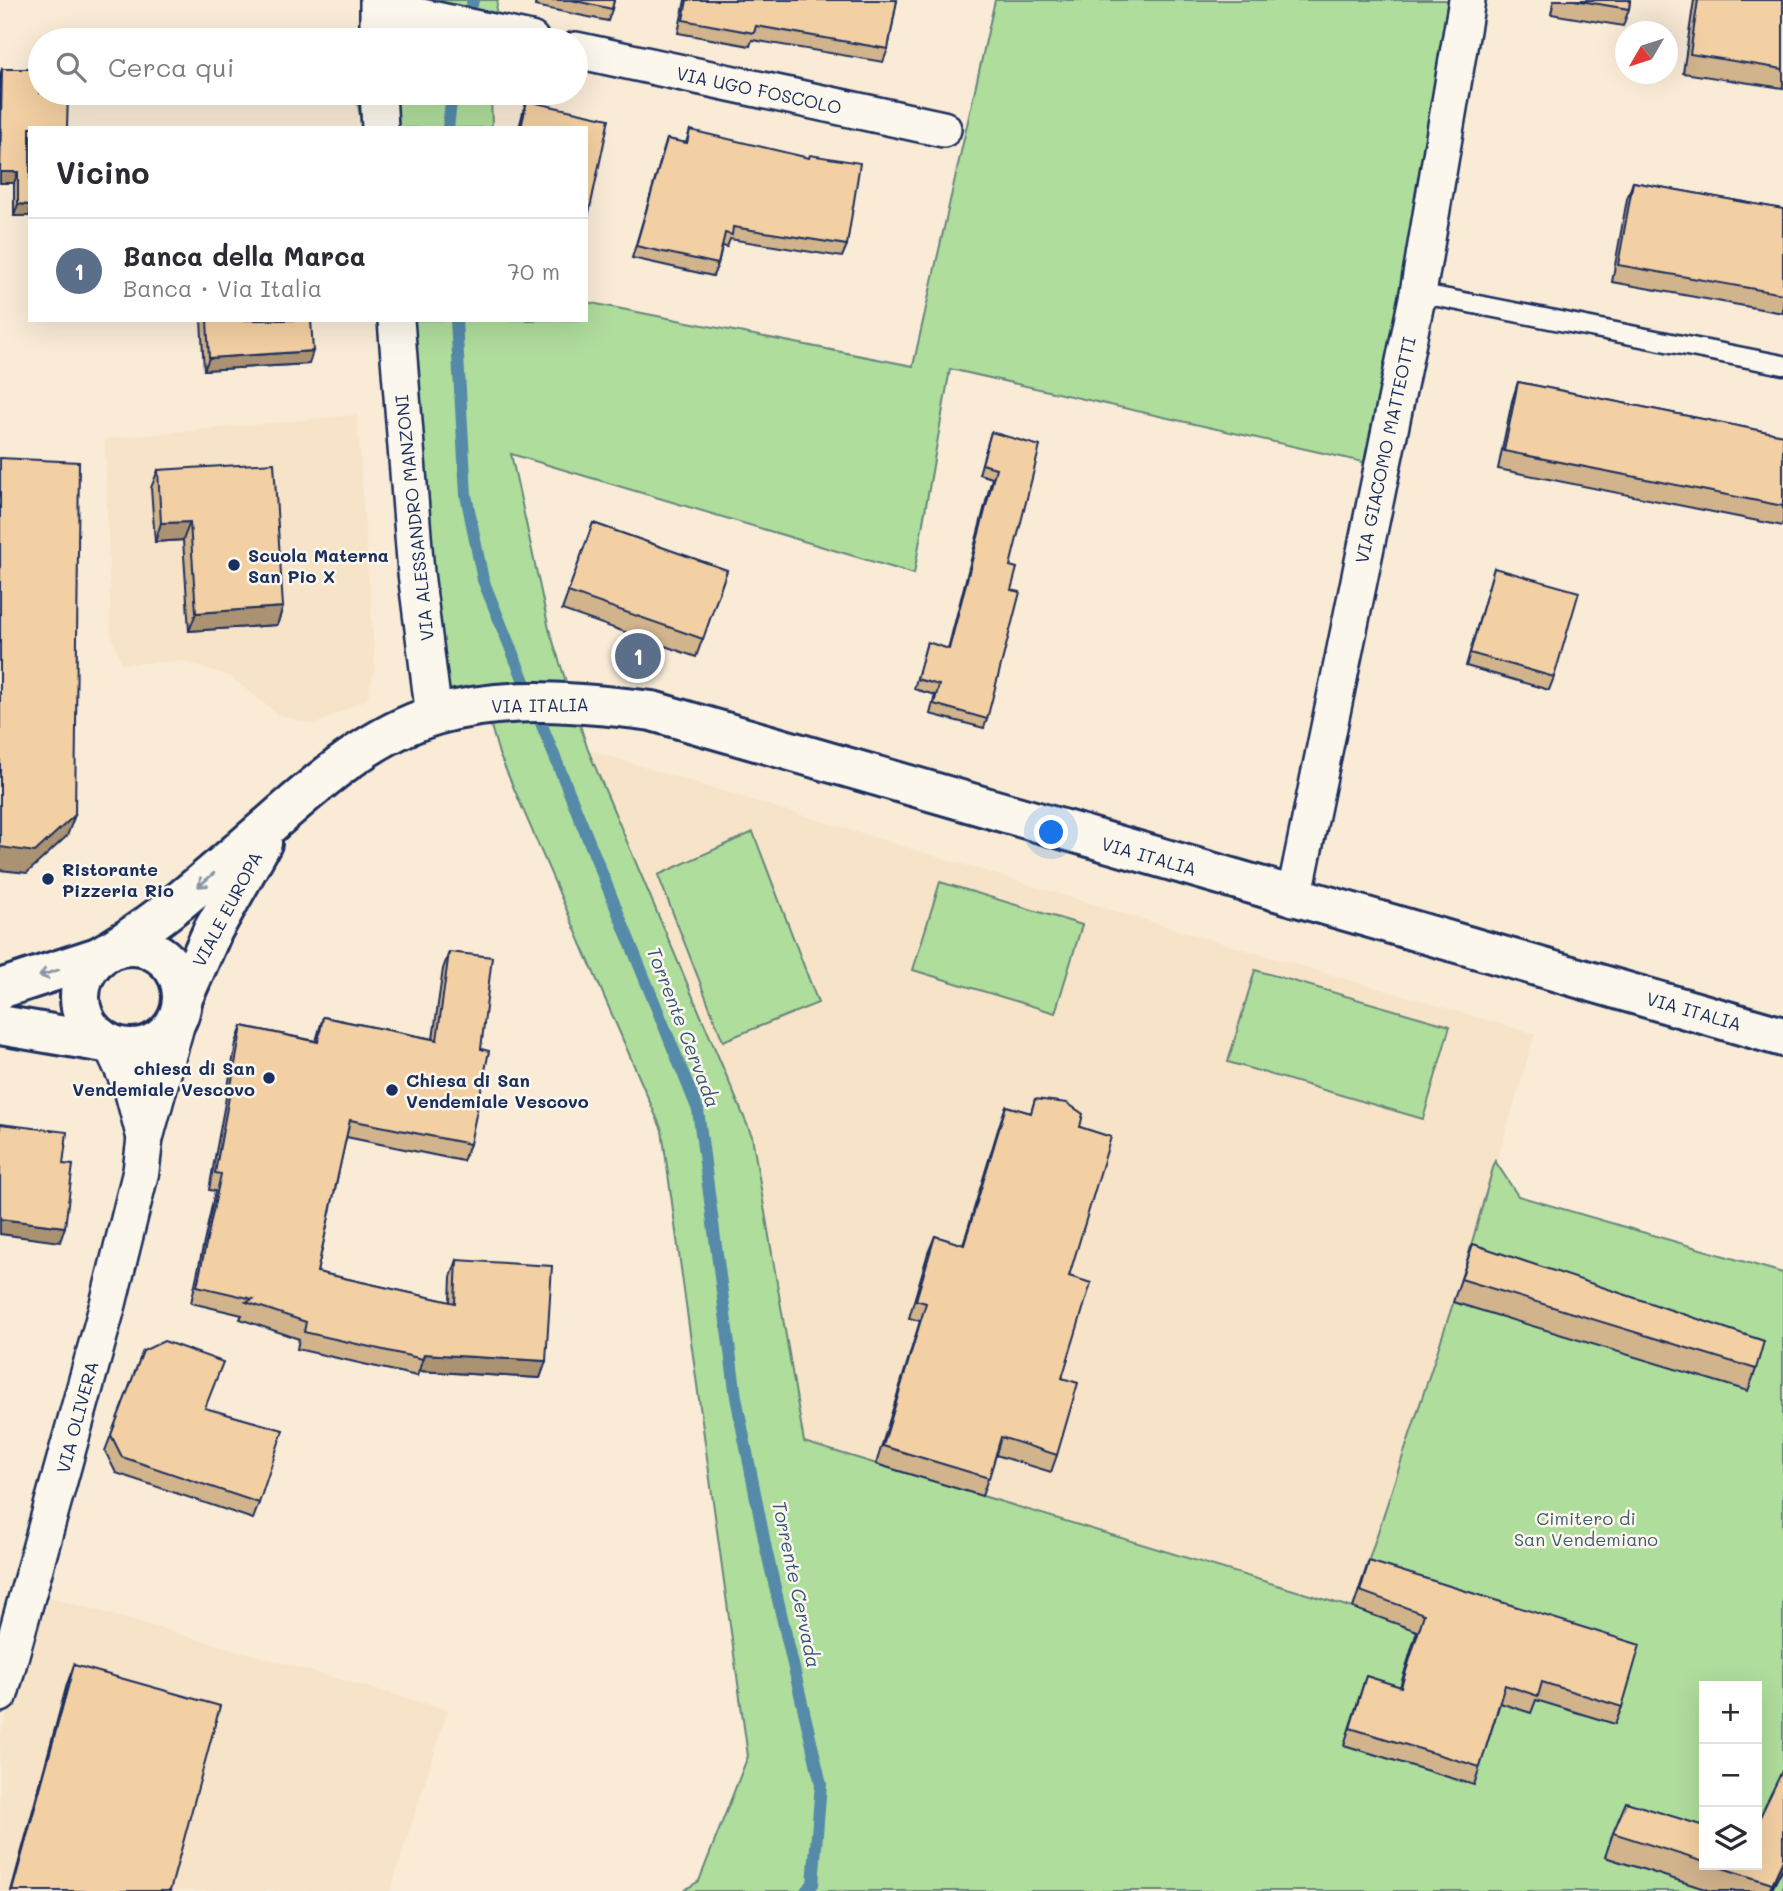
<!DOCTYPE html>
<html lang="it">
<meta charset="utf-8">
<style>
:root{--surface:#fff;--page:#f7f7f7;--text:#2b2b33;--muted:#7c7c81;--line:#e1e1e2;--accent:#ea580c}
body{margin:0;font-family:Mali,sans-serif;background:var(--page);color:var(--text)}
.controls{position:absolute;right:21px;bottom:21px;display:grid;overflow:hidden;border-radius:0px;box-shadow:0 7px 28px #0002}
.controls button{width:63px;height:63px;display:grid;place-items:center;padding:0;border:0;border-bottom:2px solid var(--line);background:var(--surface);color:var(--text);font:35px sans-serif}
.compass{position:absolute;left:1615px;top:21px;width:63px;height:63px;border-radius:50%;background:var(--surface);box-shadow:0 7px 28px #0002;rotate:231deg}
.you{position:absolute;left:1052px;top:833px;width:24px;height:24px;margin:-18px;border:5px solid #fff;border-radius:50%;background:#1a73e8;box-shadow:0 0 0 10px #1a73e833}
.badge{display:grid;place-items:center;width:46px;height:46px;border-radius:50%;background:var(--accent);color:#fff;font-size:23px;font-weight:700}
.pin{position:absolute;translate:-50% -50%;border:4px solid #fff;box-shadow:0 2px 7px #0006}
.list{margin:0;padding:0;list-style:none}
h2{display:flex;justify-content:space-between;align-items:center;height:91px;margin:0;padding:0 28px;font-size:30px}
h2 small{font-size:23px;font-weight:400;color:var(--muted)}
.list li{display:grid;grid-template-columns:46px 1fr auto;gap:21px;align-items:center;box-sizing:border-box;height:105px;padding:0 28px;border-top:2px solid var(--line)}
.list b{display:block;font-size:26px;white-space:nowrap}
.list p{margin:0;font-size:23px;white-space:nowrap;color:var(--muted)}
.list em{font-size:23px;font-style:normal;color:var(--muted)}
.icon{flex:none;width:38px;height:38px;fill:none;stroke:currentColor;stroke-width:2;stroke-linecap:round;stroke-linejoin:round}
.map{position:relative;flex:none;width:1783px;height:1891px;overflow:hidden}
.search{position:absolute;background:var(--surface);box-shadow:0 7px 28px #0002;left:28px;top:28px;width:560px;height:77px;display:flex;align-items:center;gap:18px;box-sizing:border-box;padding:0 24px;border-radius:38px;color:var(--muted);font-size:26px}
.panel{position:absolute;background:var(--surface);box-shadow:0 7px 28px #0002;left:28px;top:126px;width:560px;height:196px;border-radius:0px}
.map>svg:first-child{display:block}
.built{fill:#f7e3c7}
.green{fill:#afdd9c;stroke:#65867d;stroke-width:2;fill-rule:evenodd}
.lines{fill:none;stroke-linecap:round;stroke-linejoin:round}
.stream{stroke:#558aa9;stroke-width:12}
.service-casing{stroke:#1b2f5e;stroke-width:23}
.minor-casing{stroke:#1b2f5e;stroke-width:40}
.tertiary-casing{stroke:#1b2f5e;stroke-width:44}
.service{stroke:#fbf7ec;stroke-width:18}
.minor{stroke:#fbf7ec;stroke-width:35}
.tertiary{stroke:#fbf7ec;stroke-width:38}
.wall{fill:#d1b38c;stroke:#1b2f5e;stroke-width:2}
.shaded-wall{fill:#aa9272;stroke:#1b2f5e;stroke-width:2}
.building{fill:#f3d0a3;stroke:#1b2f5e;stroke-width:2}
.oneway{stroke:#8b93a5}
.poi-dot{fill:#1b2f5e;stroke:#fbf7ec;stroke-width:2.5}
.labels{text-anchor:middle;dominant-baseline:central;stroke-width:5;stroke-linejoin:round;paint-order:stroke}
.street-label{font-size:18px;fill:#1b2f5e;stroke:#fbf7ec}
.poi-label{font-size:18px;font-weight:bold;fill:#1b2f5e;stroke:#fbf7ec;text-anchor:start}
.park-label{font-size:18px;fill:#405a6e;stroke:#fbf7ec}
.water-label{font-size:19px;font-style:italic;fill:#33557d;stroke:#fbf7ec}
</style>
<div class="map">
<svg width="1783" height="1891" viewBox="0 0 1783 1891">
<rect width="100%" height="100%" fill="#f9ebd6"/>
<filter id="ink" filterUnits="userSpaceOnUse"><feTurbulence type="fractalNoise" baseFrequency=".0143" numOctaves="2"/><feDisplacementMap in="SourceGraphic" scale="14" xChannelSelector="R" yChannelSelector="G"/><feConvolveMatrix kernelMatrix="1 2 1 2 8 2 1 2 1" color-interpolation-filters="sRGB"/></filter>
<g filter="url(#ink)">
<g class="built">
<path d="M357 415 375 667 367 699 314 725 277 714 230 676 183 661 122 664 111 634 105 439Z"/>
<path d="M588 750 1194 935 1535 1034 1465 1267 1353 1608 804 1442 752 1136Z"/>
<path d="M49 1597 448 1710 390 1891H0V1734Z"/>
</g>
<g class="green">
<path d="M378 0H498L490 40H368Z"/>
<path d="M995 0H1467L1381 466 950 369 914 574 511 454 549 629 588 750 752 1136 804 1442 1353 1608 1465 1267 1495 1161 1518 1196 1783 1273V1891H683L699 1881 748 1756 662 1130 499 754 485 705 434 716 390 320H586V302L913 366ZM1704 1686H1757V1865H1704Z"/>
<path d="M356 93H491L492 128H362Z"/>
<path d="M753 832 818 1003 723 1041 658 875Z"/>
<path d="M940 882 1082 925 1055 1013 913 970Z"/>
<path d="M1255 970 1450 1026 1423 1119 1228 1062Z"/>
</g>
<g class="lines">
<g class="stream">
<path d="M468 23 473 0"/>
<path d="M448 128 452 93"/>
<path d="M456 320 466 495 483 580 698 1110 736 1397 766 1549 821 1784 813 1884 806 1891"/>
</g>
<defs>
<path id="service" d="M1418 293 1783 365"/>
<g id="minor">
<path d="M379 8 531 40"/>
<path d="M378 40V0"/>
<path d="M576 50 943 129"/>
<path d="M378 93 380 128"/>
<path d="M396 320 416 573 434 716"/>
<path d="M1294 898 1418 293 1467 0"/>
<path d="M111 1044 132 1089 145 1138"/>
<path d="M0 1694 108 1304 141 1171 145 1138 179 1015"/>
</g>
<g id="tertiary">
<circle cx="131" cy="997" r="51"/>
<path d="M114 948C170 913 218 869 268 826 317 783 371 734 436 715 506 695 580 702 652 711L1783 1037"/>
<path d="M0 989 98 957"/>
<path d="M182 1000 213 930 262 843"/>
<path d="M0 1025 111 1044"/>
</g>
</defs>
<use href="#service" class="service-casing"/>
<use href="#minor" class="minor-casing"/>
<use href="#tertiary" class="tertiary-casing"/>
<use href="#service" class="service"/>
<use href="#minor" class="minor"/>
<use href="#tertiary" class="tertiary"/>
</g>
<g class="wall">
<path d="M536 0H614L612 9 608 21 535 6Z"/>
<path d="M685 0H897L888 49 883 62 752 40 750 46 678 33Z"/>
<path d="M1554 0H1630L1629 9 1623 26 1551 14Z"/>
<path d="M1694 0H1783V88L1683 73Z"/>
<path d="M2 69 30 128V216H14V183H0V74Z"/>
<path d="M527 101 586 128H519L523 112Z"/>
<path d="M690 130 847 245 842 257 730 239 727 247 722 246 718 264 713 276 632 258 667 139 686 143Z"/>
<path d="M1633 182 1783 209V313L1612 282 1627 199Z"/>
<path d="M201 320H311L309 364 204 370Z"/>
<path d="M1518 382 1783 435V526L1498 469 1512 401Z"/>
<path d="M991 432 1010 566 1011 590 987 719 984 728 930 714 935 695 914 689 927 642 948 649 992 478 979 474Z"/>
<path d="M158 470 283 607 277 625 189 631 183 540 155 542 151 488Z"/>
<path d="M593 523 727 570 696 657 562 610Z"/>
<path d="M1494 568 1554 677 1549 690 1466 666Z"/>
<path d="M449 952 470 1144 463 1161 346 1137 317 1272 450 1302 451 1277 457 1260 546 1361 540 1378 419 1371 417 1376 297 1349 299 1339 240 1319 242 1315 191 1303 215 1191 209 1190 236 1043 242 1026 316 1041 323 1017 433 1039 443 969Z"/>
<path d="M1035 1099 1080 1127 1057 1455 1051 1472 996 1455 982 1496 876 1464 920 1321 909 1318 928 1253 935 1236 963 1245 1000 1123 1006 1106 1031 1113Z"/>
<path d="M1473 1244 1756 1369 1748 1391 1453 1302Z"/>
<path d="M143 1351 205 1408 259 1503 253 1519 116 1473 105 1451Z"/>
<path d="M1369 1561 1622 1707 1615 1724 1536 1700 1531 1713 1500 1703 1474 1785 1344 1745 1366 1676 1400 1687 1417 1631 1353 1608Z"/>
<path d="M74 1665 170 1891H11L67 1684Z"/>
<path d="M1783 1769V1867L1771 1891H1711L1605 1857 1613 1833 1704 1826V1865H1757Z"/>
</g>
<g class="shaded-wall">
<path d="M0 172H18L14 183H0Z"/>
<path d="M18 204 30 205V216H14Z"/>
<path d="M313 351 309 364 204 370 209 358Z"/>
<path d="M190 522 183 540 155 542 161 523Z"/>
<path d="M283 607 277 625 189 631 196 613Z"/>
<path d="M75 815 67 836 27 873 0 870V847Z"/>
<path d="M0 1219 65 1227 60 1242 0 1234Z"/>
<path d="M424 1354 546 1361 540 1378 419 1371Z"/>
<path d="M1783 1860V1867L1771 1891H1769Z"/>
</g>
<g class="building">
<path d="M571 0H614L612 9Z"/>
<path d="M687 0H897L888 49 756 26 754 33 683 20Z"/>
<path d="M1574 0H1630L1629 9Z"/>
<path d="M1698 0H1783V69L1690 54Z"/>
<path d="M2 69H40V93H68L67 128H30V205L18 204V172H0Z"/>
<path d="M527 101 609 119 586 227V128H521Z"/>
<path d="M690 130 809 158 810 155 860 163 847 245 733 227 732 235 725 233 718 264 636 246 667 139 687 143Z"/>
<path d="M1633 182 1783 209V294L1618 265Z"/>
<path d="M207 320H311L313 351 209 358Z"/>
<path d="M1518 382 1783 435V506L1504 451Z"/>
<path d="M991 432 1040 446 1010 566 1017 568 1011 590 1020 592 987 719 934 704 939 685 917 679 927 642 949 649 996 468 982 464Z"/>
<path d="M0 458 79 462 75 815 35 852 0 847Z"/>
<path d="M274 463 283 607 196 613 190 522 161 523 158 470Z"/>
<path d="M593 523 727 570 703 639 568 592Z"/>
<path d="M1494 568 1579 592 1554 677 1470 653Z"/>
<path d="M449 952 492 957 481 1049 489 1051 470 1144 350 1120 317 1272 455 1303 457 1260 552 1266 546 1361 424 1354 423 1359 304 1332 306 1322 246 1302 253 1299 197 1286 221 1174 215 1173 242 1026 318 1042 323 1017 437 1040Z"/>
<path d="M1035 1099 1067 1103 1083 1114 1080 1127 1111 1137 1069 1276 1091 1283 1062 1378 1078 1383 1057 1455 1001 1437 989 1478 883 1446 926 1303 916 1300 935 1236 964 1245 1006 1106 1031 1113Z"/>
<path d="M0 1124 67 1132 63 1164 73 1165 65 1227 0 1219Z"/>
<path d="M1473 1244 1764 1341 1756 1369 1461 1279Z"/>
<path d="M164 1341 223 1362 205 1408 283 1430 259 1503 122 1457 111 1435 143 1351Z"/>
<path d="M1369 1561 1640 1645 1622 1707 1542 1682 1538 1696 1505 1685 1480 1767 1350 1728 1366 1676 1401 1687 1424 1614 1360 1591Z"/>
<path d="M74 1665 220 1706 170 1891H12Z"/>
<path d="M1783 1769V1860L1772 1884 1713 1865H1757V1823Z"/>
<path d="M1626 1802 1704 1826V1862L1613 1833Z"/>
</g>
<defs><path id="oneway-shaft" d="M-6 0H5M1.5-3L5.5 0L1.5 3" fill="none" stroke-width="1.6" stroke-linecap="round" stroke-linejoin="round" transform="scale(1.75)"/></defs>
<g class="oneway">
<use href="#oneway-shaft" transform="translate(206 880) rotate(139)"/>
<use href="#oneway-shaft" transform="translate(49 973) rotate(162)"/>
</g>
</g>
<g class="poi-dot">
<circle cx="234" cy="565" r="7"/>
<circle cx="48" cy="879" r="7"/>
<circle cx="269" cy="1078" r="7"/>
<circle cx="392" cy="1090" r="7"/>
</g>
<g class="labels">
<g class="street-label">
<text transform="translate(759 90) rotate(12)">VIA UGO FOSCOLO</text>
<text transform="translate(1385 450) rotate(-78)">VIA GIACOMO MATTEOTTI</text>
<text transform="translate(414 518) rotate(-96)">VIA ALESSANDRO MANZONI</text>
<text transform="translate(540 705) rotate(-1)">VIA ITALIA</text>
<text transform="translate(1149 856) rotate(16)">VIA ITALIA</text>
<text transform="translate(227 909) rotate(-62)">VIALE EUROPA</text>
<text transform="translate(1694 1011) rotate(16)">VIA ITALIA</text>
<text transform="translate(77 1417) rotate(-75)">VIA OLIVERA</text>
</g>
<g class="poi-label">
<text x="248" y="555">Scuola Materna<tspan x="248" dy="21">San Pio X</tspan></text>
<text x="62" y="869">Ristorante<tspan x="62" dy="21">Pizzeria Rio</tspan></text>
<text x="255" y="1068" text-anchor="end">chiesa di San<tspan x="255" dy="21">Vendemiale Vescovo</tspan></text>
<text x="406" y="1080">Chiesa di San<tspan x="406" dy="21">Vendemiale Vescovo</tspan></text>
</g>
<g class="park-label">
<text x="1586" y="1518">Cimitero di<tspan x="1586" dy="21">San Vendemiano</tspan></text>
</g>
<g class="water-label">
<text transform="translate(684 1027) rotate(69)">Torrente Cervada</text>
<text transform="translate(797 1584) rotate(78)">Torrente Cervada</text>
</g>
</g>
</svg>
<div class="controls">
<button>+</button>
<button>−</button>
<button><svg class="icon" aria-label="layers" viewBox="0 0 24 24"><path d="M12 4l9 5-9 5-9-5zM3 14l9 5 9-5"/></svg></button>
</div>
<svg class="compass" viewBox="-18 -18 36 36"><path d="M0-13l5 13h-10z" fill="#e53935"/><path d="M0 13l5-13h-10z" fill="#7c7c81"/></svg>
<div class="you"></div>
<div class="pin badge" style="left:638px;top:656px;background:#5c6f8a">1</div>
<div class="search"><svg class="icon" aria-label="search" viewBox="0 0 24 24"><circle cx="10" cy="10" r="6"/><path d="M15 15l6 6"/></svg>Cerca qui</div>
<section class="panel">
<h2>Vicino<small></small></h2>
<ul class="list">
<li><span class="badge" style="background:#5c6f8a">1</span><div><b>Banca della Marca</b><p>Banca · Via Italia</p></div><em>70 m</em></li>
</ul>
</section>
</div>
